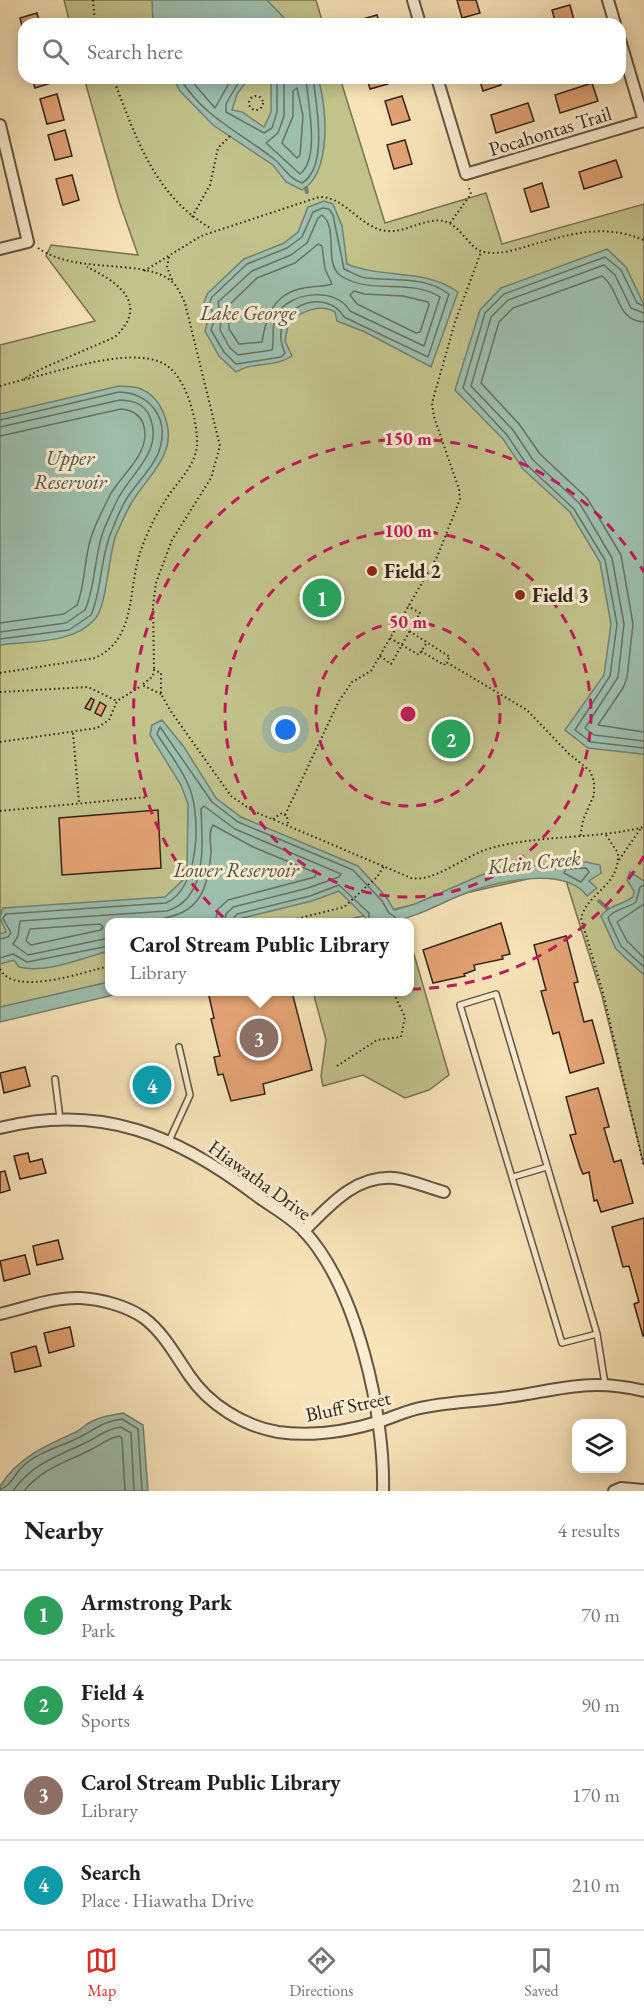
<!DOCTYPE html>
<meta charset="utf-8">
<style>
:root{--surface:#fff;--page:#f6f6f6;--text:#202124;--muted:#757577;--line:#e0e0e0;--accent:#d93025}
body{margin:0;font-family:"EB Garamond",serif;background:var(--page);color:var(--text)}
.controls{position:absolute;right:18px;bottom:18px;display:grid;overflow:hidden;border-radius:12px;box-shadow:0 3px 15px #0003}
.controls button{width:54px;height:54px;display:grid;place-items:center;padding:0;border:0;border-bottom:2px solid var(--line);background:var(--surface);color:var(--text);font:30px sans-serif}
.you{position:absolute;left:286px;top:730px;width:21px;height:21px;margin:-15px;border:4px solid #fff;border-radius:50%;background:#1a73e8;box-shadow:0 0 0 9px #1a73e833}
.badge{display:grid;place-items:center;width:39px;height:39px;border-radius:50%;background:var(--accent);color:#fff;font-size:20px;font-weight:700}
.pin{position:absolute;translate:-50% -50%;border:3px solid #fff;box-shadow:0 2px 6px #0006}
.popup{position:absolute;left:105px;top:918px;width:309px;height:78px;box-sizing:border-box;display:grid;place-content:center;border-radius:12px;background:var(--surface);filter:drop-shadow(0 2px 4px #0005);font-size:20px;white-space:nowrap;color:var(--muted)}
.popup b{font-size:22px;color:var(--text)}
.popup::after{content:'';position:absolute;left:50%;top:100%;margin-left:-12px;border:12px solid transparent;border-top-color:var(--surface)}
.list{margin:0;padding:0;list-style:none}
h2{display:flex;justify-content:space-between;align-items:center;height:78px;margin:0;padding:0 24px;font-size:26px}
h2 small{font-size:20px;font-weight:400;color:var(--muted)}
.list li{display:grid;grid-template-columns:39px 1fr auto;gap:18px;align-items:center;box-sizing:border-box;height:90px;padding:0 24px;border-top:2px solid var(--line)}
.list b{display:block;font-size:22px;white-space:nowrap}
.list p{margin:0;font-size:20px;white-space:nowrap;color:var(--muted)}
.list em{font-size:20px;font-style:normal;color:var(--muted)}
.icon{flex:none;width:33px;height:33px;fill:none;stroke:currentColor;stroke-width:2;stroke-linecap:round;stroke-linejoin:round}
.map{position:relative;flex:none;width:644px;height:1491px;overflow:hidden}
.search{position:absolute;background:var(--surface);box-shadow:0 3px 15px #0003;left:18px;right:18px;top:18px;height:66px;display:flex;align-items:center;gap:15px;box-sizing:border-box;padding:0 21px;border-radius:18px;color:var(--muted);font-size:22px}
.sheet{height:438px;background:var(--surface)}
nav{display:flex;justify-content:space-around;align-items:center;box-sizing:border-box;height:84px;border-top:2px solid var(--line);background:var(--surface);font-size:16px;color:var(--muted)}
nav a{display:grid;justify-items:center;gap:3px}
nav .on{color:var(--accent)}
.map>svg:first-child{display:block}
.green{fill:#c2c28b;stroke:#7a7353;stroke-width:1.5}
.water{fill:#9dbfae;stroke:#728173;stroke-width:1.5}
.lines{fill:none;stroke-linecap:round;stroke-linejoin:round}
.shore{stroke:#687264;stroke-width:1.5}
.stream{stroke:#728173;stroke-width:4}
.building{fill:#e4a374;stroke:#32241b;stroke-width:1.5}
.service-casing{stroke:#645442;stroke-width:8}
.minor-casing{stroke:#645442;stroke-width:14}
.path{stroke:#32241b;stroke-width:2;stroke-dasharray:1.5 3;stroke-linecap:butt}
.service{stroke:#faedd2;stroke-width:5}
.minor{stroke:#faedd2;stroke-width:10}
.ring{fill:none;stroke:#c2185b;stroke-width:3;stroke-dasharray:10 8}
.poi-dot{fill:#8f2418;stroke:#faedd2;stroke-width:2}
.labels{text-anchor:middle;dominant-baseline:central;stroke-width:6;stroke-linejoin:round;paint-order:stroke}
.street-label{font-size:20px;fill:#32241b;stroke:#faedd2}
.poi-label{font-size:20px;font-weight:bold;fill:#32241b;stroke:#faedd2;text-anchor:start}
.water-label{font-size:21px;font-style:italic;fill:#525247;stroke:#faedd2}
.centre{fill:#c2185b;stroke:#faedd2;stroke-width:3}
.ring-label{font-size:18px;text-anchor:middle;font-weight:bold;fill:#c2185b;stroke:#faedd2;stroke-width:6;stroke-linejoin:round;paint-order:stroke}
</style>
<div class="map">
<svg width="644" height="1491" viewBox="0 0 644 1491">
<rect width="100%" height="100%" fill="#f8e4b9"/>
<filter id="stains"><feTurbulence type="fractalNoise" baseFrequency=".00333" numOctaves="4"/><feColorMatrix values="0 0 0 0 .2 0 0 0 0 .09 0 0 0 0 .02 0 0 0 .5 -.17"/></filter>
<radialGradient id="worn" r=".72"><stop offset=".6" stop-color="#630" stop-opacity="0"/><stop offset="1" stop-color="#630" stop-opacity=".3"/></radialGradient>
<g class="green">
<path d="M64 0H316L323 24H70Z"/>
<path d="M84 78H340L385 223 486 193 502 244 644 204V1165L602 996 563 871 337 922H109V982L0 1008V345L95 321 46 256 51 245 138 255 119 201Z"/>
<path d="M409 937 449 1075 429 1090 405 1098 363 1075 323 1086 321 1076 326 1040 313 992H409Z"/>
</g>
<g class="water">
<path d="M152 0H267L290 24H153Z"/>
<path d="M173 78H249L237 94 232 110 242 112 264 127 271 112V78H318C327 107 332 173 302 190L286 182 273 165 213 125 180 91Z"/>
<path d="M324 201 333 204 342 226 347 264C383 279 424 268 458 292L431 367 365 332 337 321 335 312C320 303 303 312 289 320L285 341 292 356C275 368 253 361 236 372L219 356 205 331 208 320C203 310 202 303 208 293L244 259 284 243 298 232 308 207Z"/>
<path d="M607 249 626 267 644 305V754H642L588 748 565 730 604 675 611 624 600 562 570 512 523 469 503 439 455 390 480 310 501 288Z"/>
<path d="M119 386C126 387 134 386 141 389 163 398 174 431 165 452 158 471 142 485 132 502 126 512 121 524 116 535 108 556 107 606 95 619 74 644 30 641 0 645V414Z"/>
<path d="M162 720 184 747 216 798 241 817 358 866 387 898 394 910 415 904 495 869 547 865 553 861 556 865 586 862 600 865 601 873 589 881 597 888 587 896C565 866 500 881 469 892 443 901 416 919 387 922 376 924 363 923 351 922L366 918 339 891 312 901 227 922H109V951C82 958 46 974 19 967L14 960 0 964V934L6 932 0 917 3 908 165 897 182 881 187 868 188 804 181 785 150 735 152 725Z"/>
<path d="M630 872 644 881V975L616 949 601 916C609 905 622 905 633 897L634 891 627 880Z"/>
<path d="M109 982V992H126L0 1022V1007Z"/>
<path d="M123 1413 143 1425 148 1491H0V1486C19 1457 45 1446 76 1432 80 1430 83 1427 87 1424 98 1417 111 1415 123 1413Z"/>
</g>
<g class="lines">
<g class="shore">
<path d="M180 78C202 116 241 133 274 159 285 168 288 178 302 183 329 167 316 103 313 78"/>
<path d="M189 78 215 108 232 78"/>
<path d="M241 78 226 104V112L264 133 272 128 277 112V78"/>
<path d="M284 78V116L278 133 266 143 300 174C321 158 307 100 306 78"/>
<path d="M297 88 303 116 300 155 297 158 282 143 293 116V91Z"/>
<path d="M323 208 329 209 333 215 344 269C351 272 359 277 366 278 394 281 425 276 449 294L428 357 344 317C327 285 264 307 285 353L281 357 236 364 224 352 211 330 214 320 210 302 212 297 247 264 287 248 302 237 313 212Z"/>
<path d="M322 215C339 228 323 264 341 276 370 295 411 278 440 297L424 346 350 311C336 286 290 292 277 314 270 327 275 339 272 350L238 355 230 348 220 330 221 320 218 302 252 271 291 255 307 243 318 218Z"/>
<path d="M318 244 322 246 325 269 332 284C324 287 313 286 304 288 274 293 266 316 262 342L239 344 229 329 228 306 257 278 295 263Z"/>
<path d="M354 291 364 294 403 296 428 302 429 305 420 332 416 333 357 304 350 295Z"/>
<path d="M644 306 637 303 621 270 605 257 504 294 485 313 463 388 507 435 527 465 574 509 605 560 617 624 610 676 575 730 591 742 644 748"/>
<path d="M644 313 631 308 615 275 604 265 508 300 491 317 471 386 513 430 533 460 580 504 612 558 624 624 618 677 585 728 594 735 644 741"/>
<path d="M644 322C616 321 620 289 602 276L513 308 499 322 481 383 519 424 540 454 587 498 621 555 633 624 627 678 623 688 598 725 644 732"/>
<path d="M0 420 119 392C149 393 169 417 160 448 155 466 137 482 127 498 120 509 115 523 110 535 100 561 102 590 91 615L69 630 0 639"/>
<path d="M0 427 120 400C134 401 144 403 150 417 163 449 135 470 120 495 114 506 109 518 104 529 94 555 96 585 85 610L66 623 0 632"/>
<path d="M0 436 121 409C136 410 145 419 145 435 145 457 120 477 110 495 102 512 91 531 88 550 84 568 84 588 77 605L64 614 0 623"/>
<path d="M586 868 589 872 581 882 564 873 566 869Z"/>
<path d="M644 885 640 887 636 902C628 908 612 910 608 918L621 946 644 967"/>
<path d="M644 904 617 922 627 941 644 958"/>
<path d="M126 922C180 919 207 915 211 852 211 843 208 832 213 825L253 847 316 873 315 877 228 900 218 909 215 922"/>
<path d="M231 922 237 914 310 896 339 885 369 913V922"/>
<path d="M100 924 103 927 101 930 31 945 26 941 30 929Z"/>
<path d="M109 938 28 955 13 944 18 936 20 921 167 911C209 898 202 843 201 809L204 806 235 829 341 874 339 877 308 888 233 907 226 914 224 922"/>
<path d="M0 939 8 937 11 933 3 918 6 914 166 903C199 889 201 819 190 789 183 770 168 751 157 734L160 727 212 802 238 822 353 870 382 901 389 913 395 917 396 922"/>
<path d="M0 958 13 954 27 962 109 946"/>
<path d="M0 1489C10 1487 15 1474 22 1467 39 1451 61 1447 80 1437 98 1428 101 1422 122 1419L138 1429 142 1491"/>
<path d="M13 1491C31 1465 55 1457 83 1444 97 1438 105 1429 121 1427L131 1433 134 1491"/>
<path d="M24 1491C41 1470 63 1463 86 1452 99 1447 106 1438 120 1436L122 1439 125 1491"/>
</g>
<g class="stream">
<path d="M306 188 307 192"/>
<path d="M599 901 607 908"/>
</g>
</g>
<g class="building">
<path d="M457 0H476L480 13 462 18Z"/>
<path d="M570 5 575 24H556L552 10Z"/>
<path d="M37 13 40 24H24V34L20 18Z"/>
<path d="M377 15 380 24H360L359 20Z"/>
<path d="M32 78H53L54 82 35 88Z"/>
<path d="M367 78H386L388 84 370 89Z"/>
<path d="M479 78H499L501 85 483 91Z"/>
<path d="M592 83 598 101 560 113 555 95Z"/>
<path d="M57 94 64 120 47 124 40 99Z"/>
<path d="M402 96 410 120 392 125 385 101Z"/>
<path d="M528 103 534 121 496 133 491 115Z"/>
<path d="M65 130 72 156 55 160 48 135Z"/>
<path d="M405 140 412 164 394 169 387 145Z"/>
<path d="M616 160 622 177 584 189 579 172Z"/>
<path d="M72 175 79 200 63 205 56 179Z"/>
<path d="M542 183 549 207 531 212 524 189Z"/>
<path d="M91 698 94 700 90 710 85 708Z"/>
<path d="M100 702 106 706 101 716 95 713Z"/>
<path d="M158 810 161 868 62 875 59 818Z"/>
<path d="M501 923 510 954 502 956 503 959 474 965 475 970 464 974 465 976 433 983 423 950Z"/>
<path d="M566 936 578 982 574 983 584 1022 592 1020 604 1063 570 1073 559 1032 553 1034 541 991 546 990 534 945Z"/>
<path d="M208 992H292L312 1070 263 1084 265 1094 231 1101 223 1074 218 1075 214 1057 220 1056 211 1019 214 1018Z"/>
<path d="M25 1067 30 1086 4 1093 0 1073Z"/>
<path d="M598 1088 609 1127 604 1128 614 1162 621 1160 633 1203 601 1212 597 1200 594 1201 589 1172 583 1174 580 1167 570 1135 576 1134 566 1097Z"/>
<path d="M28 1153 30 1162 42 1159 46 1173 20 1179 14 1156Z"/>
<path d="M5 1171 10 1190 0 1193V1172Z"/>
<path d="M644 1218V1336H643L634 1304 639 1302 629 1266 623 1267 612 1227Z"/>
<path d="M58 1240 63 1259 37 1265 33 1246Z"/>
<path d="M25 1255 30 1274 4 1281 0 1261Z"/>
<path d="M70 1327 74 1346 49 1353 44 1333Z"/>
<path d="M36 1346 41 1366 15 1372 11 1353Z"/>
</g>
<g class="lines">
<defs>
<g id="service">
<path d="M55 1079 60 1119"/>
<path d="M169 1141 190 1095 179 1047"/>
<path d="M513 1177 547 1167"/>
<path d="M597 1334 562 1343 460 1005 496 994 597 1334 605 1384"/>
</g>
<g id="minor">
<path d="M413 0 420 24"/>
<path d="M608 0 615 24"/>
<path d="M437 78 466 174 644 121 620 40"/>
<path d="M0 125 28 242 0 249"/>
<path d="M0 1128C101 1103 177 1135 257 1196 272 1207 291 1217 304 1231 357 1288 385 1415 383 1491"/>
<path d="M304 1231C329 1206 355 1175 394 1178 411 1180 429 1188 444 1192"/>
<path d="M0 1314C26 1308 53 1297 80 1298 101 1299 127 1306 144 1318 163 1332 176 1356 189 1375 209 1405 244 1426 278 1432 312 1437 349 1431 381 1421 393 1417 404 1412 416 1409 444 1402 472 1402 501 1398 556 1391 587 1377 644 1391"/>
<path d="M614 1491 621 1488 644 1490"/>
</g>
</defs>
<use href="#service" class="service-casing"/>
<use href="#minor" class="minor-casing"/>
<g class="path">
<path d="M93 0 95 24"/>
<path d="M113 78C136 137 154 196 212 229"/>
<circle cx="256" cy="103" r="7"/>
<path d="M192 217 210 185 218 148 231 135"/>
<path d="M450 223 471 194 468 185"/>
<path d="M38 248C77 275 140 258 170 280 177 285 181 295 185 303L220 446 211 478 172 540 156 583 153 606 154 669"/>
<path d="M169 257 167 267 172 280"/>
<path d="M144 271 201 236 319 197C345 196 361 229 387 231 408 233 429 214 449 223 462 229 471 250 484 252 499 255 514 250 528 246 571 234 601 223 644 240"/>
<path d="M0 386 22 380 41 369 115 337C150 304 118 282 87 267"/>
<path d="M398 624 450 657 446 662"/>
<path d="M390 638 419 655 426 644"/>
<path d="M421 651 444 665 446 662 527 710 568 753 590 771 594 781V795L583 820 580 838"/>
<path d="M380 656 391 664 420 613 408 606"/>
<path d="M0 673 95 658C138 638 127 588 141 550 147 533 155 516 165 501 175 484 195 467 197 446 198 423 188 385 171 369 142 341 59 372 22 380"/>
<path d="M0 692 88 687 117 701"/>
<path d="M161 694 142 685 153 676 154 670 161 673V694L170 710 231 796 253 811 411 878C433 883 465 856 488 849 538 834 593 840 644 827"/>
<path d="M73 733 79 802"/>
<path d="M0 742 97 728 109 720 117 701 141 686"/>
<path d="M0 811 148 797"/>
<path d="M285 815 339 701 352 682 371 671 437 557 460 499 459 489 434 417 432 403 455 322 481 252"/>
<path d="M273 819 282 813 287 816 288 824"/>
<path d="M606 835 618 853C620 886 588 892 581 918L603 993 644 1167"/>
<path d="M619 860 641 828"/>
<path d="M284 922 344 907 377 877 384 866"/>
<path d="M0 969C14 997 84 972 109 966"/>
<path d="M337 1066 377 1040 401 1037 405 1017 393 992"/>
</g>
<use href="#service" class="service"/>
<use href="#minor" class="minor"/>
</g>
<g class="ring">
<circle cx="408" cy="714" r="92"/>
<circle cx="408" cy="714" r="183"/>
<path d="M644 856A275 275 0 1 1 644 572"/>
</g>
<g class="poi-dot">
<circle cx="372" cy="571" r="6"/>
<circle cx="520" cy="595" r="6"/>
</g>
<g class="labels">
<g class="street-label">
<text transform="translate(550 131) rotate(-17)">Pocahontas Trail</text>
<text transform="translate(260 1180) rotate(36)">Hiawatha Drive</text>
<text transform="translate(348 1406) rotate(-12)">Bluff Street</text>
</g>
<g class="poi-label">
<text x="384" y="571">Field 2</text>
<text x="532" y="595">Field 3</text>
</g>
<g class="water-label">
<text x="248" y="312">Lake George</text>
<text x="70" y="457">Upper<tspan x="70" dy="24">Reservoir</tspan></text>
<text transform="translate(534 862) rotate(-6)">Klein Creek</text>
<text x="236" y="869">Lower Reservoir</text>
</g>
</g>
<circle cx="408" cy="714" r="9" class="centre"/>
<g class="ring-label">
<text x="408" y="445">150 m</text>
<text x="408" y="537">100 m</text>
<text x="408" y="628">50 m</text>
</g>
<rect width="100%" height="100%" filter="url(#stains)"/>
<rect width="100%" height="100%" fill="url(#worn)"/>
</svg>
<div class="controls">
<button><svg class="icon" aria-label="layers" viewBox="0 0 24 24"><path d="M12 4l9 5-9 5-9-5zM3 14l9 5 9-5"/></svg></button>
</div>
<div class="you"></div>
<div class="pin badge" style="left:322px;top:598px;background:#2e9e5b">1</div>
<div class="pin badge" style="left:451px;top:739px;background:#2e9e5b">2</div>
<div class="pin badge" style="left:259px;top:1038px;background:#8d6e63">3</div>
<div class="popup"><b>Carol Stream Public Library</b>Library</div>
<div class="pin badge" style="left:152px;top:1085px;background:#0f9aa8">4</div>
<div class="search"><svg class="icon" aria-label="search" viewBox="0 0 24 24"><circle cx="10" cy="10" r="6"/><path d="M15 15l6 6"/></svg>Search here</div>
</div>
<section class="sheet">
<h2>Nearby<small>4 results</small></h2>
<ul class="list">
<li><span class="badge" style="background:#2e9e5b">1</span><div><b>Armstrong Park</b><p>Park</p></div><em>70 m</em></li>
<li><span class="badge" style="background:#2e9e5b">2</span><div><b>Field 4</b><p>Sports</p></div><em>90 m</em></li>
<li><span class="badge" style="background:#8d6e63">3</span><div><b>Carol Stream Public Library</b><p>Library</p></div><em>170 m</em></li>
<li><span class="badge" style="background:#0f9aa8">4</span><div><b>Search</b><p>Place · Hiawatha Drive</p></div><em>210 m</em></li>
</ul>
</section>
<nav>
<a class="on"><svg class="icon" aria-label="map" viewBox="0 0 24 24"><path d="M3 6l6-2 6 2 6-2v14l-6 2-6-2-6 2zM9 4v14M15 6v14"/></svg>Map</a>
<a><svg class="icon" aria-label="directions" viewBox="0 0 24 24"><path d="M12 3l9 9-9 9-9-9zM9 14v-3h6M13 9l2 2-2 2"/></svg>Directions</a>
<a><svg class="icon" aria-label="saved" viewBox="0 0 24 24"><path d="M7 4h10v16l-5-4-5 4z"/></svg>Saved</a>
</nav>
